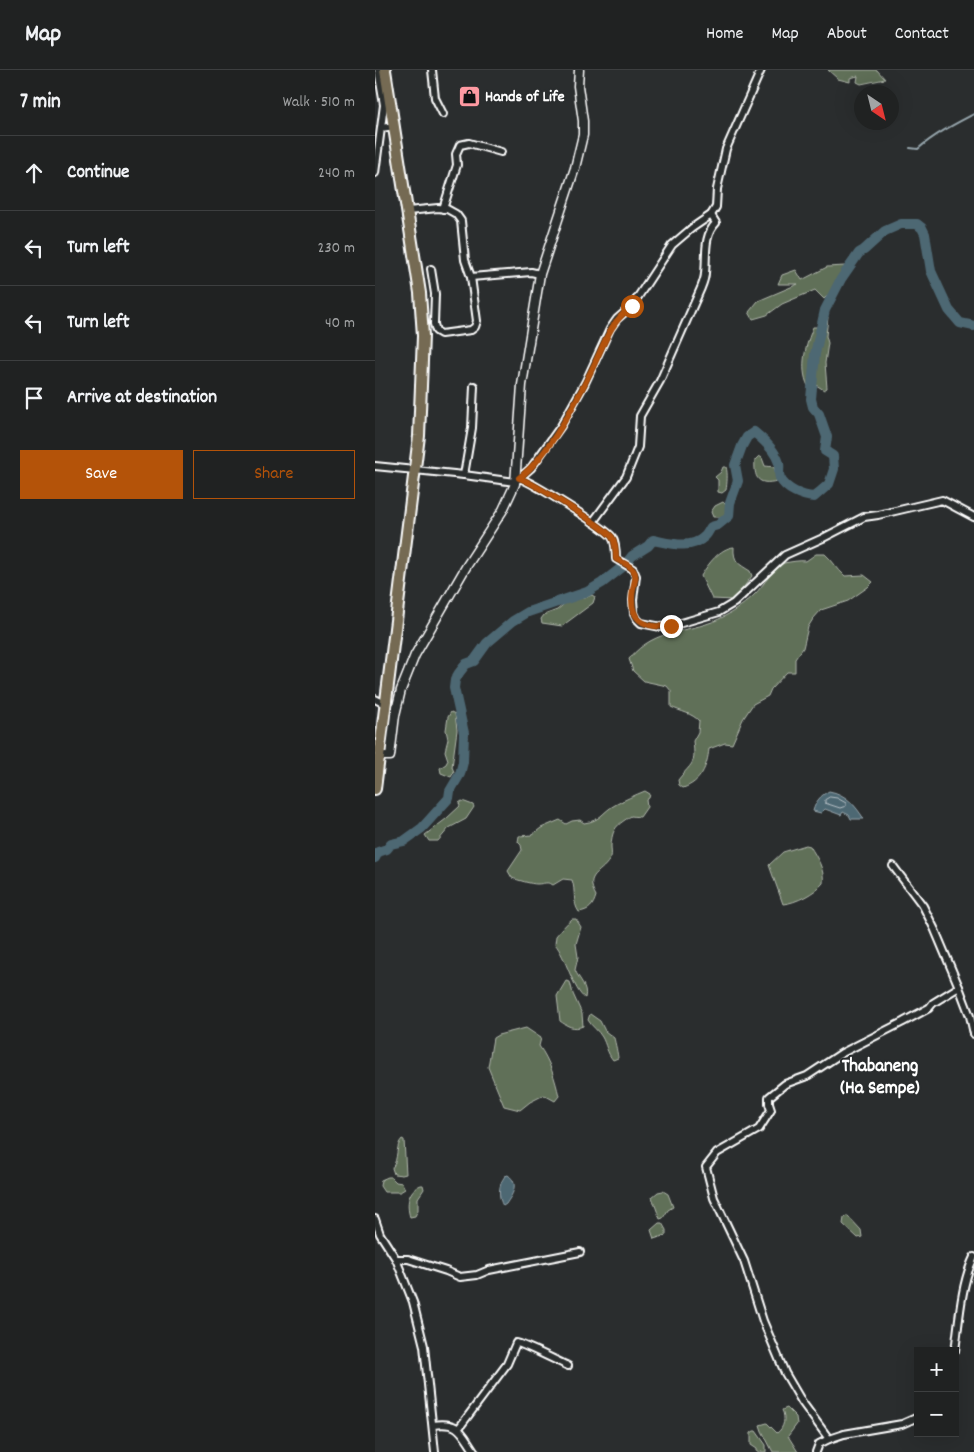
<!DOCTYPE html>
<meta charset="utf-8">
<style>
:root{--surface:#202222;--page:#2d2f2f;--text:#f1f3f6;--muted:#a2a4a5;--line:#3d3f40;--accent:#b45309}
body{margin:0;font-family:Dekko,sans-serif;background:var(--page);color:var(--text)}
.controls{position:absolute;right:15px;bottom:15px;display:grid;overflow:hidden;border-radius:0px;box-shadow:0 5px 20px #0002}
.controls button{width:45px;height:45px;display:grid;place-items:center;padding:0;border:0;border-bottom:1px solid var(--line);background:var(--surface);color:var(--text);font:25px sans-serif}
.compass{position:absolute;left:479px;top:15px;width:45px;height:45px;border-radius:50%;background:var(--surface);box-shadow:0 5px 20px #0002;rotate:145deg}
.stop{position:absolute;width:15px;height:15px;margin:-11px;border:4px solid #b45309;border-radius:50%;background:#fff}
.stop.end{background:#b45309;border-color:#fff;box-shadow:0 1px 5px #0008}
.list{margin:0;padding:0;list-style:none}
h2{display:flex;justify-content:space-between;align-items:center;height:65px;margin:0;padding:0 20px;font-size:21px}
h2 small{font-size:16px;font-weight:400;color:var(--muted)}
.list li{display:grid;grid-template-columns:32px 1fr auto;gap:15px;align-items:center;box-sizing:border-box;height:75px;padding:0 20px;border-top:1px solid var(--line)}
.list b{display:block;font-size:19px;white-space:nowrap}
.list em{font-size:16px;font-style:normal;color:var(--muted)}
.actions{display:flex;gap:10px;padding:15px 20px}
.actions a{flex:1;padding:11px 0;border:1px solid var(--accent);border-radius:0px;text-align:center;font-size:18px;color:var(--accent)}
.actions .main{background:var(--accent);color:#fff}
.icon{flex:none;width:28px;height:28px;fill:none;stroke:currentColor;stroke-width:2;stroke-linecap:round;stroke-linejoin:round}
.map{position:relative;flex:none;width:599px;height:1382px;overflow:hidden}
header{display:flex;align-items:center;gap:30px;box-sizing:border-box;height:70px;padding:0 25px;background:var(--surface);border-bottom:1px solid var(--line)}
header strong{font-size:24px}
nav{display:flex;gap:28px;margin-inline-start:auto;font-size:18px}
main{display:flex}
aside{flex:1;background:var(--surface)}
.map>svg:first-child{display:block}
.green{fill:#606f58;stroke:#b0b7ac}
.water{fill:#4e6773;stroke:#95a4ab}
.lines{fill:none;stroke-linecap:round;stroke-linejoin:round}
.shore{stroke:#b8c2c7;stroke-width:1}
.stream{stroke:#95a4ab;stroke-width:2}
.river{stroke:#4e6773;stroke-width:10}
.minor-casing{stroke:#fff;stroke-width:10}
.tertiary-casing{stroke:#fff;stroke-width:11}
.primary-casing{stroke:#fff;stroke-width:14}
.minor{stroke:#2a2d2e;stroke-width:6}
.tertiary{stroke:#2a2d2e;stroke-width:8}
.primary{stroke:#746b52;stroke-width:10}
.route{stroke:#b45309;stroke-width:6}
.labels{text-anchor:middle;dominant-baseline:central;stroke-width:4;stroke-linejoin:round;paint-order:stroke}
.poi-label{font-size:16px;font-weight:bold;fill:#fff;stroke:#2a2d2e;text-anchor:start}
.quarter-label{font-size:19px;font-weight:bold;fill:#fff;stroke:#2a2d2e}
</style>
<header>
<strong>Map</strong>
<nav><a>Home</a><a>Map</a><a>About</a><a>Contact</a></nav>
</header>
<main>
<aside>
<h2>7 min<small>Walk · 510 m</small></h2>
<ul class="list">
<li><svg class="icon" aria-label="ahead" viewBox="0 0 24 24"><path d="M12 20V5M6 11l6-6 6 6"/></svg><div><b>Continue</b></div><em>240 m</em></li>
<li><svg class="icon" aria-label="left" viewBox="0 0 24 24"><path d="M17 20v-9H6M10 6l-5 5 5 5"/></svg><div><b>Turn left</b></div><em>230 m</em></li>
<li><svg class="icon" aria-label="left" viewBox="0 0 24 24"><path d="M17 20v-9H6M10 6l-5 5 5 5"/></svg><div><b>Turn left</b></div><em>40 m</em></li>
<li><svg class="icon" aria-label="arrive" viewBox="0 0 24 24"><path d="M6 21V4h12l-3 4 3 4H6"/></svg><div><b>Arrive at destination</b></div></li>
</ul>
<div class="actions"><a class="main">Save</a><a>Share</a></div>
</aside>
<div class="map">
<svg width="599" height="1382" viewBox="0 0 599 1382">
<rect width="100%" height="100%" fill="#2a2d2e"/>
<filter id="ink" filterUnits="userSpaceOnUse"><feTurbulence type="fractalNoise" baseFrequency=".02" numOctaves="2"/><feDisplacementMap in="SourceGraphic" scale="10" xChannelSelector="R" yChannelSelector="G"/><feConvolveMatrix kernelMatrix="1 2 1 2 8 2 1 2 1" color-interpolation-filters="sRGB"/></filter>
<g filter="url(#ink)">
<g class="green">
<path d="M453 0H502L510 9 486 14 482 12 483 6 475 8V12L463 9Z"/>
<path d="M470 196 459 220 449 229 440 220 407 234 392 245 378 249 374 242 383 231 423 214H403L407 205 421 200 427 210 452 197Z"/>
<path d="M451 246 453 247 451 266 453 273 450 293 452 318 449 320 441 315 433 316C424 297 431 275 438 257H442L443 260 447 261Z"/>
<path d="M384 386 387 388 390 396 399 397 402 411C382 416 379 407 380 390Z"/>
<path d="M348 397H351C353 403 352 414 351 420L347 423 343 422V410L340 407 346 402Z"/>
<path d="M348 432C352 435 352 439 351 444L346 447H338L336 442 340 436Z"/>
<path d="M359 477C358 492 364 494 375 501L377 506 359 530 337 529 326 506C333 494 345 478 359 477Z"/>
<path d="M441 484H450C458 491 462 499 470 506L489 505 498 512 493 517 473 531 446 540 438 549 433 557 428 578 420 589V602H412L396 619 393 626 378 634 368 649 357 674 350 673 334 679C332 697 326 712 308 718L304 715 303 710C317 692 321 696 318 671L323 662 324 651C317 643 306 642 296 637V621L292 616 269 611 258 601 254 589C282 555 316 565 350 546 360 541 372 532 380 524 388 516 399 497 409 493 415 492 425 490 431 491Z"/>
<path d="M217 525 220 527 218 533 187 556 167 553 166 549 169 545 182 540 194 530 210 528Z"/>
<path d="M76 642 80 644 82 660 77 697 79 702 76 707 66 703 65 698 71 694 73 690 70 681 73 669 71 660 73 647Z"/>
<path d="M270 721 275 724 274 728 271 730 272 737 265 747 256 746C242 755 237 758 236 776 236 780 237 784 236 787 228 804 208 803 221 826 218 836 215 840 204 842 197 832 201 821 197 810L188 809 178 815C172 811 169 814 162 814 156 814 143 810 137 808L133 801 147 780 146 775 143 772 144 766 157 765 166 758 185 750 191 754 197 751 205 750 209 753C226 751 227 742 240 735 249 730 260 725 270 721Z"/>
<path d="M87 731 98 735 99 737 91 749 74 758 63 771H54L50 765 71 749 85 736 84 733Z"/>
<path d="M431 775 435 776C442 788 450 799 448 813 440 823 421 833 408 834L394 795 408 782Z"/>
<path d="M197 849H201L206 857 201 874 203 887 200 900C204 910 213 916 210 928 199 922 190 885 180 874L181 866C186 860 191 854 197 849Z"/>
<path d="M191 911 195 912 198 924 207 944 208 956C199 960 192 956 185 951L182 926Z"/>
<path d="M215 944 225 951 230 961 239 968C240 972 243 985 243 988L238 990C232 983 231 974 227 967 223 960 217 957 213 950Z"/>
<path d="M151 958 166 968 164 976C175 991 180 1009 184 1026L180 1031 169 1025 155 1032 145 1040 129 1036 113 997 118 968 123 965Z"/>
<path d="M27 1069 29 1070 31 1104 27 1105 19 1104 17 1098C24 1089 20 1076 27 1069Z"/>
<path d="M13 1107H16L21 1112 27 1113 30 1119 25 1122H9L5 1116 6 1110Z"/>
<path d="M46 1115H48L49 1119 43 1128V1140L40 1146 35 1147C31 1134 33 1120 46 1115Z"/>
<path d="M288 1121 293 1124 298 1137 293 1140 288 1148 285 1149 277 1127 283 1122Z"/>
<path d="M471 1146H473L486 1160 487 1167 483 1168 468 1154 469 1148Z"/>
<path d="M284 1153H287L291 1160V1165L279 1169 276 1160Z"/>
<path d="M412 1338 421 1347 422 1354 413 1366 423 1382H398L387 1361 385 1355 392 1353 402 1363C409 1358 411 1348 407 1340Z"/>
<path d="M379 1361H381L391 1375V1382H382V1379L376 1375V1363Z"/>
</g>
<g class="water">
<path d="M454 721C471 724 480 735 489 749H476L474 745 468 742 466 745 450 739 446 743 438 741C441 731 445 726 454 721Z"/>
<path d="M133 1105C145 1114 137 1125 131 1134L128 1136C123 1127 123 1115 130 1106Z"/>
</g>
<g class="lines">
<path class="shore" d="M455 727 462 728 471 733V736L465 738 450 733V730Z"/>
<path class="stream" d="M535 78 543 79C560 64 580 54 599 44"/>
<path class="river" d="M0 788 3 782 12 779 16 774 29 771 47 758 74 728 75 721 85 704 88 692 89 663 79 618 80 610 84 603 91 594 99 591 112 573 138 551 153 542 212 522 227 513 250 495 257 486 273 476 278 470C294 473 316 480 329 467 332 465 334 460 336 457L343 455 354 446 355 433 363 411 360 395 367 376 372 367 379 362C389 370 400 380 404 393 405 398 403 403 405 408 411 420 427 426 439 427L454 414 459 399 458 386 450 381 452 367 444 344 438 337 436 329 440 284 450 240 466 209 484 183 489 180 510 161 526 154H542L547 158 550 164 556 201 574 240 585 253 599 256"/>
<defs>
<g id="minor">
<path d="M3 0 9 35 6 58"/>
<path d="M57 0 60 28 68 44"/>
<path d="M0 103 6 58 20 56"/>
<path d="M68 139 82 95 81 84 85 75 94 73 126 82"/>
<path d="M33 141 63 138 72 139 81 144 86 151 90 190 96 207 102 251 100 257 96 260 66 264 61 261 59 254 60 224 56 199"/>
<path d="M96 207 156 202 165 204"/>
<path d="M0 396 89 405 140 412 156 398 186 356 210 313 235 259 242 249 257 236 297 175 317 158 336 145 341 137 342 119 351 79 386 0"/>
<path d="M89 405 97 358 99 316"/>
<path d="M144 408C157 412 229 457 237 467 241 473 241 482 241 489L258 499 261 506 258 530 259 543 262 549 266 553 286 557 296 556 344 542 359 533 410 485 448 468 489 447 503 445 567 430 599 447"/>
<path d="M218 452 251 407 263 377 265 346 285 311 326 218C328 213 330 208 330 203 332 185 328 166 341 153L336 145"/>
<path d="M0 629 10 634"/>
<path d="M518 796 548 836 560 860 584 917 595 946 599 964"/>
<path d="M0 1149 5 1164 21 1189 38 1232 49 1276 60 1382"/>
<path d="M21 1189H33L71 1201 85 1207 102 1205 114 1200 205 1182"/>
<path d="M580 1281C584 1252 586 1214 599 1187"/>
<path d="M58 1355C85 1351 86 1362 100 1382"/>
<path d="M84 1358 132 1294 141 1273C147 1273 184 1292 193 1296"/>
<path d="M454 1369 427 1332 410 1303 388 1251 369 1191 339 1128 331 1097 342 1083 384 1059 396 1040 394 1034V1027L410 1014 432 1006 467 983 528 952 554 938 558 933 584 917"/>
<path d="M441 1382 444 1374 454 1369 469 1364 527 1354 543 1347"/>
</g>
<path id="tertiary" d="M4 686H15L20 645 26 620 40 585 91 497 128 440 140 414 147 315 165 204 200 98 208 65V51L203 16 204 0"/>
<path id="primary" d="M0 719 44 366 48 266 45 223 10 0"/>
</defs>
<use href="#minor" class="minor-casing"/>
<use href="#tertiary" class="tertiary-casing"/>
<use href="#primary" class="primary-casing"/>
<use href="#minor" class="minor"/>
<use href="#tertiary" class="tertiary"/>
<use href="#primary" class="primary"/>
</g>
</g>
<g class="lines" filter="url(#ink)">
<path class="route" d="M257 236C234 254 230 272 218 297 202 330 174 386 144 408 157 412 229 457 237 467 241 473 241 482 241 489 246 492 255 495 258 500 263 506 259 512 258 519 253 549 267 559 296 556"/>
</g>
<defs>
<symbol id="shop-square" viewBox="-11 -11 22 22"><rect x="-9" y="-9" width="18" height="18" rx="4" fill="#ff9aa2" stroke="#2a2d2e"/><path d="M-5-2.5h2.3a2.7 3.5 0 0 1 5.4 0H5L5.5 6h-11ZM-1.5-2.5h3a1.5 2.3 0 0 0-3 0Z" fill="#111"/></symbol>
</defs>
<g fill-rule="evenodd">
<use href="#shop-square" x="82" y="14" width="25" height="25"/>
</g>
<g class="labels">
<g class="poi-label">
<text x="110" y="27">Hands of Life</text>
</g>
<g class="quarter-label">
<text x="505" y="997">Thabaneng<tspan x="505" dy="22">(Ha Sempe)</tspan></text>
</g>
</g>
</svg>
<div class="controls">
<button>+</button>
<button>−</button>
</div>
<svg class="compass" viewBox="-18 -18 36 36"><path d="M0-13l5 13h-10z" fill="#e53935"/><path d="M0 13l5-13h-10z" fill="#a2a4a5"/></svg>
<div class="stop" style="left:257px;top:236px"></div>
<div class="stop end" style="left:296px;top:556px"></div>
</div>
</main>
